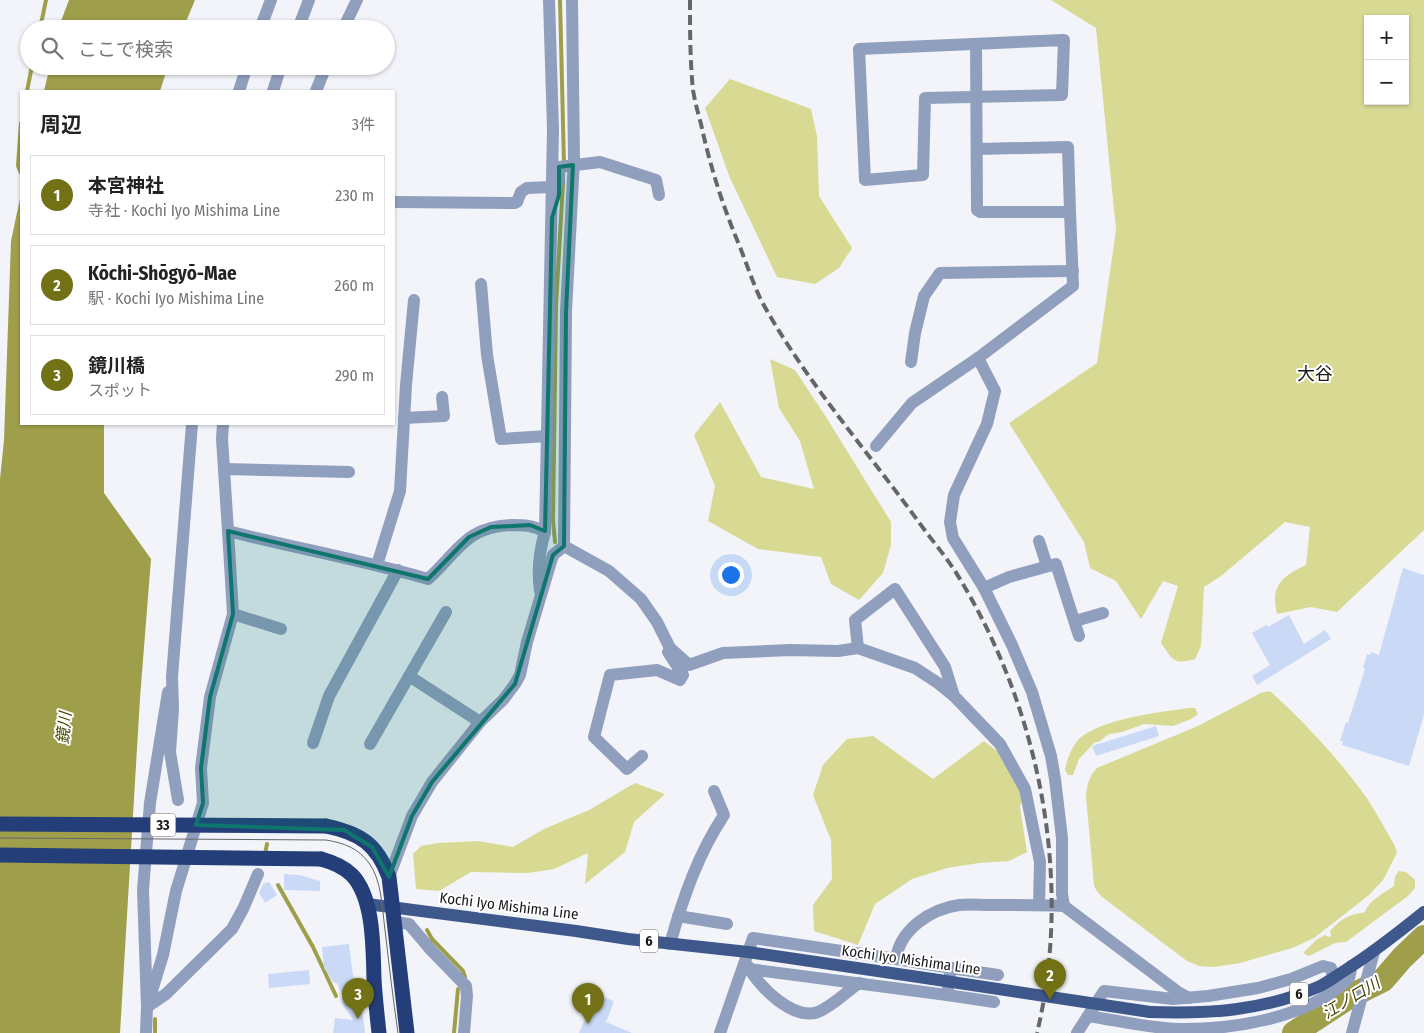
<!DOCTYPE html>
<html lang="ja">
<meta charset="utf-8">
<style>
:root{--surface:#fff;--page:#f2f2f2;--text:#222;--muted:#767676;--line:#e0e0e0;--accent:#727115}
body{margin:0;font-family:"Fira Sans Condensed","Noto Sans JP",sans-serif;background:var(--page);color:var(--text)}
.controls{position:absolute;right:15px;top:15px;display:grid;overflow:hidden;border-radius:0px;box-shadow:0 1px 4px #0004}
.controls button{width:45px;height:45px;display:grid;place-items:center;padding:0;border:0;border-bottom:1px solid var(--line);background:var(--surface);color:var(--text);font:25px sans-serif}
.you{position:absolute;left:730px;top:574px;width:18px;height:18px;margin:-12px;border:4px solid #fff;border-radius:50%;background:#1a73e8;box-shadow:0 0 0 8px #1a73e833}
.badge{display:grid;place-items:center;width:32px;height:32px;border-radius:50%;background:var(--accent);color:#fff;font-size:16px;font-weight:700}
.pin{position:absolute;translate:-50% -41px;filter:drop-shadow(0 1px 2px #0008)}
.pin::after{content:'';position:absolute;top:26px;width:18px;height:15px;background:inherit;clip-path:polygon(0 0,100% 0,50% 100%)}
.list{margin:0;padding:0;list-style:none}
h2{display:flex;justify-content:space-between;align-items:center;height:65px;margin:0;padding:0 20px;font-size:21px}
h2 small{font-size:16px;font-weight:400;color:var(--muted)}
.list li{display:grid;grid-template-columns:32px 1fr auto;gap:15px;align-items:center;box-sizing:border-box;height:80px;margin:0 10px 10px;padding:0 10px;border:1px solid var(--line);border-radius:0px}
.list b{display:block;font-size:19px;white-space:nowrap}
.list p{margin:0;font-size:16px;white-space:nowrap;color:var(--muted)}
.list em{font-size:16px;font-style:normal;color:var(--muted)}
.icon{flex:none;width:28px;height:28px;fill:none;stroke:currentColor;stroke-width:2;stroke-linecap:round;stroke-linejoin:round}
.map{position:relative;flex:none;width:1424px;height:1033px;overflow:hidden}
.search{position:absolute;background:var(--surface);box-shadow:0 1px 4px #0004;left:20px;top:20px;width:375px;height:55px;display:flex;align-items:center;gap:12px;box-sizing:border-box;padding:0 18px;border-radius:28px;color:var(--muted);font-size:19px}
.panel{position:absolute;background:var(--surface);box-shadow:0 1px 4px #0004;left:20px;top:90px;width:375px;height:335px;border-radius:0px}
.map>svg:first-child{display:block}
.green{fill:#d8d993;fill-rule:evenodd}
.water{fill:#9f9f4b}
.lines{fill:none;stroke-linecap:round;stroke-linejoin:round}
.stream{stroke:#9f9f4b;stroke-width:4}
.river{stroke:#9f9f4b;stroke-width:24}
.building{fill:#cad9f6}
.street{stroke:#909fbd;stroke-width:12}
.primary{stroke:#3f588c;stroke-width:12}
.highway{stroke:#233e79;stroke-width:15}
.tram{stroke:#656669;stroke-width:1}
.rail{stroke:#656669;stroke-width:4;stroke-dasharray:10 5;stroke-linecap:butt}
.primary-bridge{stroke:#3f588c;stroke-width:12}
.highway-bridge{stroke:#233e79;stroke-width:15}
.marked{fill:#0f766e;fill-opacity:0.2;stroke:#0f766e;stroke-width:4;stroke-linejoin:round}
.labels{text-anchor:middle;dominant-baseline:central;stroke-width:4;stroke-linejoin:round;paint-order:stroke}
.shield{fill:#fff;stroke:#5f5f60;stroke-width:1}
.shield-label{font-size:14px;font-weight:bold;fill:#1a1a1c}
.street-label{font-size:15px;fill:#1a1a1c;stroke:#fff}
.water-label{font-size:16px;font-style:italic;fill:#444300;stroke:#fff}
.quarter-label{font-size:18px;fill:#1a1a1c;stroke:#fff}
</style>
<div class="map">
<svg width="1424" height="1033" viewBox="0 0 1424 1033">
<rect width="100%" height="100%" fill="#f2f4f9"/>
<g class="green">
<path d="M1051 0H1424V530L1337 612 1311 607 1277 614C1270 586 1282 576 1306 565L1310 527 1285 522 1221 576 1204 587 1201 646 1195 659C1173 665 1173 660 1161 643L1178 586 1163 581 1141 619 1116 581 1090 568 1084 542 1009 423 1097 363 1116 230 1096 28ZM1368 19H1405V101H1368Z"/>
<path d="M730 79 811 109 817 136 819 196 852 248 839 268 815 284 777 277 730 178 705 108Z"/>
<path d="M770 359 795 370 826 417 891 522V545L883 573 859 600 831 584 821 557 758 549 708 521 715 486 694 435 720 402 761 477 814 489 800 441 779 408Z"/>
<path d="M1270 691C1306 724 1340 760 1368 800 1378 815 1386 831 1395 846L1397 853 1383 880 1369 895 1314 938 1292 948 1240 963 1214 967 1199 966 1187 961 1102 897 1096 890 1094 885 1086 796C1087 785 1089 776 1097 768L1198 726 1261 693Z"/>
<path d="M1189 708H1195L1198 714 1191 719 1173 726 1144 724 1122 732 1109 734 1100 741 1094 743 1079 759 1073 775H1068L1065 770C1067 760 1071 749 1077 741 1097 719 1160 712 1189 708Z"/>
<path d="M873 736 933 779 984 741 1015 765 1025 789 1020 807 1027 852 1009 861 979 863 947 868 912 879 875 904 858 945 814 931 813 905 832 879 831 840 813 795 823 765 847 739Z"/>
<path d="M635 783 665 794 634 822 625 852 585 884 588 853 554 869 528 873 471 872 439 891 416 889 413 854 421 846 439 843 478 841 513 847 544 829 589 810Z"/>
<path d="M1399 871 1406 872 1415 880V888L1408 896 1346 942 1335 943 1309 956 1303 953 1316 940 1325 935 1329 937 1331 936 1330 931C1336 924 1343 918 1352 915 1356 913 1360 914 1365 912 1369 900 1384 893 1394 886L1395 876Z"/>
</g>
<g class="water">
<path d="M69 0H195L183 29H58Z"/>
<path d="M50 66H168L160 91H44Z"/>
<path d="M21 194V424H104V493L151 559 140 698 120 1033H0V479L4 440 11 241Z"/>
</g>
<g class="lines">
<g class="stream">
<path d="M560 0 564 165"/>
<path d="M40 29 46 0"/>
<path d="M27 91 32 66"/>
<path d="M21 123 18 166 21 173"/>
<path d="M555 542 553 520 556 306 563 182"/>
<path d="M265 854 267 844"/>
<path d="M278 885 313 947 336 996"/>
<path d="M427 930 432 939 463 971 465 977"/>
<path d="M155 1033V1019"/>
<path d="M454 1033 458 989"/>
</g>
<path class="river" d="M1294 1033 1349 997 1383 980 1402 958 1424 937"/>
</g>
<g class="building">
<path d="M1403 568 1424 575V715L1409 766 1342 745 1343 741H1340L1346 722 1348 723 1365 669 1363 668 1367 654 1371 655V652L1379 655Z"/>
<path d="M1289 615 1304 644 1325 630 1331 639 1257 685 1252 676 1270 665 1252 633 1266 625 1268 627Z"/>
<path d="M1156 726 1159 736 1096 756 1092 746Z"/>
<path d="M284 874 299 875 320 881V891L284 890Z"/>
<path d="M269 882 277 895 265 903 259 893 263 884Z"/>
<path d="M349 944 354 983 359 982 365 1033H333L335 1018 353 1020 342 1003V995L337 983H334L324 968 322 947Z"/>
<path d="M309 970 310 984 269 988 268 974Z"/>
<path d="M596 994 614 1001 606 1022 632 1033H579Z"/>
</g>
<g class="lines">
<g class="street">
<path d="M260 29 271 0"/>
<path d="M298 29 309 0"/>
<path d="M343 29 357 0"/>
<path d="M1064 40 1062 95 925 98 923 175 865 180 859 49Z"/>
<path d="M976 44 977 210 980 212H1070L1073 286 978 358 995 391 987 424 954 495 950 522 953 538 984 588 1012 645 1032 692 1051 756 1055 779 1062 838V894L1064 906 1178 992 1189 998"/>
<path d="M239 91 247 66"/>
<path d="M273 91 281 66"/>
<path d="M316 91 326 66"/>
<path d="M977 149 1068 147 1070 212"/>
<path d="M559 181V167L600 162 656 180 659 195"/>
<path d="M394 202 515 203 517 202 521 192 527 188 552 187"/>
<path d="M481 284 487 355 501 439 547 436"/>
<path d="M911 362 915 333 924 296 940 273 1073 271"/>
<path d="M404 418 444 416 442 397"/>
<path d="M223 424 222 439 228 531C295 548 362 560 428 579 458 552 465 527 511 525 524 525 533 525 545 532"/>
<path d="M876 446 912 403 978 358"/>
<path d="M224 469 349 472"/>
<path d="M228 531 233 614 281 629"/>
<path d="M1039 541 1047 566"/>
<path d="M564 546 609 571 641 599 657 622 670 648 689 665 723 653 790 650 838 651 858 648 915 668 938 683 954 696 1000 744 1025 789 1040 862 1039 905"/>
<path d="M377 565 400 491 406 385 414 300"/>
<path d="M984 588 1009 577 1056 564 1079 636"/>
<path d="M540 591C537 570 539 552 545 532L553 129 549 0"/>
<path d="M233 614 210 697 201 768 203 803 176 891 163 955 147 1007 166 994 232 929 243 909 258 874"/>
<path d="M1075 621 1103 613"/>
<path d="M858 648 855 620 895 589 945 667 954 696"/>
<path d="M409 676 480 722"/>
<path d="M313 743 329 696 398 570"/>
<path d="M370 744 446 612"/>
<path d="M642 756 627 769 594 737 610 675 657 670 680 680 683 675 668 652"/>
<path d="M178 800 170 752 173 709 172 677 192 424"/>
<path d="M389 877 412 816 432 782 480 722 503 700 515 684 520 675 527 642 553 555 564 546 566 312 574 160 572 0"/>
<path d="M678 916 727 924"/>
<path d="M395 922 409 924 431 950 466 986 467 996 464 1033"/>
<path d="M670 944C683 898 698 854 724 815L714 791"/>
<path d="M748 966C758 986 793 1021 818 1012 833 1006 846 992 859 983"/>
<path d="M951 968 998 975"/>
<path d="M749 969 947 995 951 968 896 959"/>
<path d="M947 995 994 1002"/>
<path d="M1088 1016C1121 1021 1153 1029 1186 1029 1235 1029 1299 1018 1338 988 1341 985 1347 981 1349 978 1350 975 1351 970 1351 966"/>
<path d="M146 1033 147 1007 143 890 150 803 168 692"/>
<path d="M720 1033 753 938 896 959C900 929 931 909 959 905 969 904 980 905 990 905 1015 905 1039 905 1064 906"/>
<path d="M1077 1033 1104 991 1173 999 1208 996 1258 988 1291 979 1323 966 1331 968 1333 978"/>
<path d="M1352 1033 1374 952"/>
</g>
<g class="primary">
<path d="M367 904 576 931 628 939 748 952 932 979"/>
<path d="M1150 1012C1210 1014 1262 1011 1318 987 1327 983 1336 976 1344 971 1373 953 1398 933 1424 912"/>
</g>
<g class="highway">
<path d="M326 826C360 833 377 844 389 877L407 1033"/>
<path d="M321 859C332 862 343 866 352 875 374 898 373 948 374 979 375 997 377 1015 379 1033"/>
</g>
<path class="tram" d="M0 838 326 840C344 843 358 848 369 863 382 881 382 908 385 930 389 964 393 999 398 1033"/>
<path class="rail" d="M690 0C690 30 690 61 693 90 695 102 698 113 701 124 710 166 723 207 740 247 747 265 753 283 761 300 804 379 865 448 918 521 930 538 944 554 955 571 1039 705 1074 878 1037 1033"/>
<path class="primary-bridge" d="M932 979 1150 1012"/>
<g class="highway-bridge">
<path d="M0 824 326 826"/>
<path d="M0 855 321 859"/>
</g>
</g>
<path class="marked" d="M573 165 566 312 564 546 553 555 515 684 432 782 412 816 389 877 372 847 344 830 196 825 203 803 201 768 210 697 233 614 228 531 428 579 469 537 491 527 530 525 545 531 552 218 559 195V167Z"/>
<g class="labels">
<g class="shield">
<rect x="150.5" y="813.5" width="25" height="23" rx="4"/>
<rect x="640" y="929.5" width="18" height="23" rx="4"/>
<rect x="1290" y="982.5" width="18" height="23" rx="4"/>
</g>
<g class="shield-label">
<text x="163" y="825">33</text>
<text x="649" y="941">6</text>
<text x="1299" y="994">6</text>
</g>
<g class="street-label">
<text transform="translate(509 906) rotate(7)">Kochi Iyo Mishima Line</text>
<text transform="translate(911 960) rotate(8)">Kochi Iyo Mishima Line</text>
</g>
<g class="water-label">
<text transform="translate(64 728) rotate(-85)">鏡川</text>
<text transform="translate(1351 998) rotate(-31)">江ノ口川</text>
</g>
<g class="quarter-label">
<text x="1315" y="374">大谷</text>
</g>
</g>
</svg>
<div class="controls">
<button>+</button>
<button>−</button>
</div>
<div class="you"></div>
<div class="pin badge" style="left:588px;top:1024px">1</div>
<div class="pin badge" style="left:1050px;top:1000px">2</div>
<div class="pin badge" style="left:358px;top:1019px">3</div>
<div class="search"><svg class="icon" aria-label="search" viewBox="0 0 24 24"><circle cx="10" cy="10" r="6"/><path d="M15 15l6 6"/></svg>ここで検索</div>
<section class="panel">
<h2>周辺<small>3件</small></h2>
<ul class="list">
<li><span class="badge">1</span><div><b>本宮神社</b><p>寺社 · Kochi Iyo Mishima Line</p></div><em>230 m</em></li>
<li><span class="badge">2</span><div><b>Kōchi-Shōgyō-Mae</b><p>駅 · Kochi Iyo Mishima Line</p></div><em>260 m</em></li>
<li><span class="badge">3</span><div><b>鏡川橋</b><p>スポット</p></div><em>290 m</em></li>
</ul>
</section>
</div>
